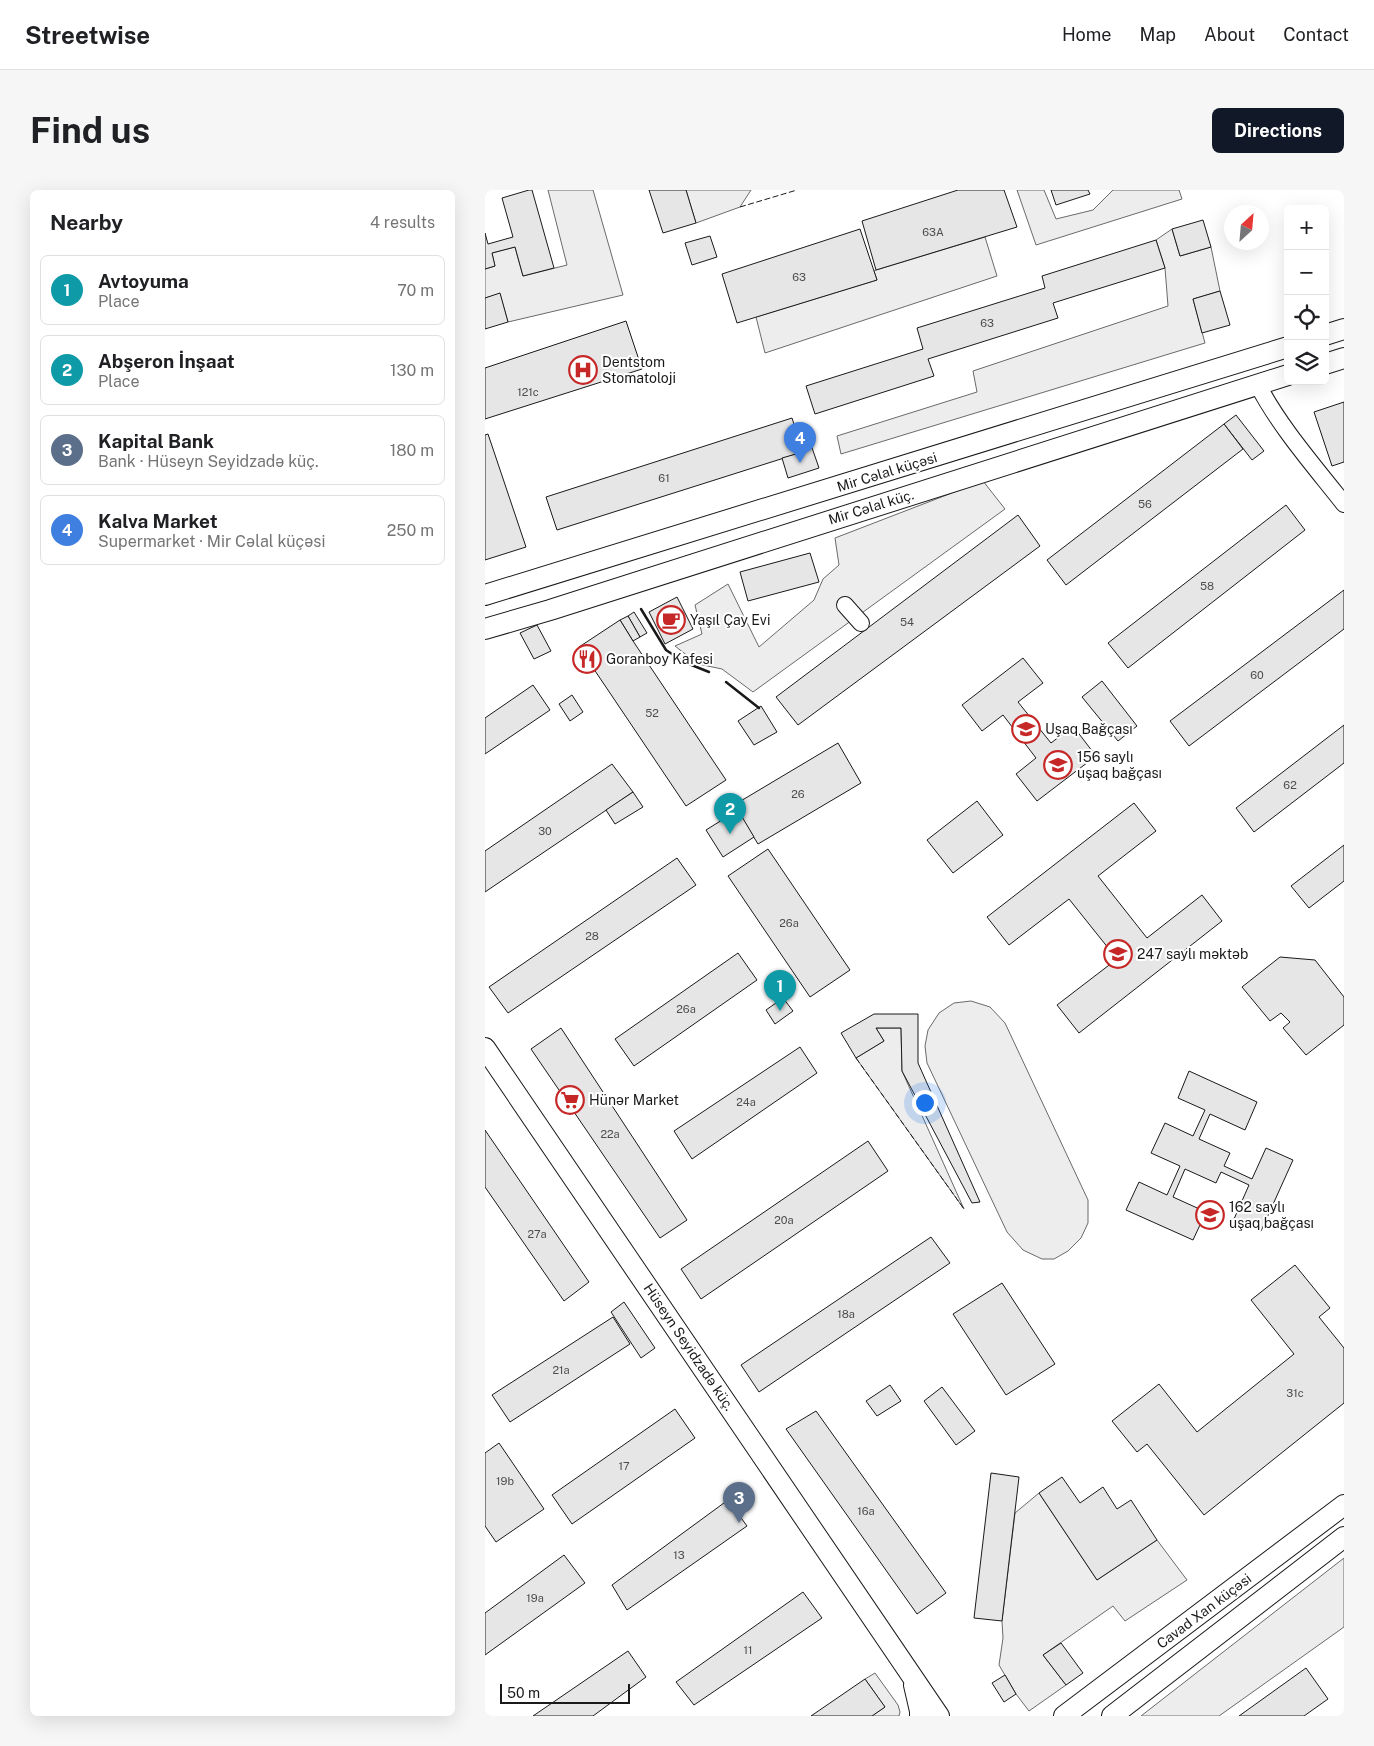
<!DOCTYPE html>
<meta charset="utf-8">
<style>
:root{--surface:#fff;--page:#f6f6f6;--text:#202124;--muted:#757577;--line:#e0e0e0;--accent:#111827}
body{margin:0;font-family:"Public Sans",sans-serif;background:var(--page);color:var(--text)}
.controls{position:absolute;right:15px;top:15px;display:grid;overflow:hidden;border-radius:8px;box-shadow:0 5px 20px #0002}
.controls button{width:45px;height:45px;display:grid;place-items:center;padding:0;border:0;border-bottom:1px solid var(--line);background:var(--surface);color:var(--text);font:25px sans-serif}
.compass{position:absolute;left:739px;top:15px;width:45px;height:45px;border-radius:50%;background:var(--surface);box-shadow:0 5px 20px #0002;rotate:26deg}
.scale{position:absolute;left:15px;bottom:12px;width:130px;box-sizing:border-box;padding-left:5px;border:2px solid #1a1a1a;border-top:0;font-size:14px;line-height:18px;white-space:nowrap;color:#1a1a1a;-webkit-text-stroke:4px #fff;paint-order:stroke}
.you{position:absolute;left:439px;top:912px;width:18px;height:18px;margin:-12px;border:4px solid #fff;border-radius:50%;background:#1a73e8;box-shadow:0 0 0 8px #1a73e833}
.badge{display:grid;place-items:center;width:32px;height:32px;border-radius:50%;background:var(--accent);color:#fff;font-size:16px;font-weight:700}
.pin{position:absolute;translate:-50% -41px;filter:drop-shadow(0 1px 2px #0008)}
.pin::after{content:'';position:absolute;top:26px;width:18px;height:15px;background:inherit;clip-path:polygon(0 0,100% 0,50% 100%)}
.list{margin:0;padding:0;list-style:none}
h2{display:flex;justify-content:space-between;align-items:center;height:65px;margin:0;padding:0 20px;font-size:21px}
h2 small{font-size:16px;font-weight:400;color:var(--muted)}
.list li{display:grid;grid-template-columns:32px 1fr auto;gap:15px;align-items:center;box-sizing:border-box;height:70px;margin:0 10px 10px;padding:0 10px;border:1px solid var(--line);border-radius:8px}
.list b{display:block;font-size:19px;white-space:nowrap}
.list p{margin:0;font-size:16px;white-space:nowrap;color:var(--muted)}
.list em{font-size:16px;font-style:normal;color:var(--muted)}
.icon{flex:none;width:28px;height:28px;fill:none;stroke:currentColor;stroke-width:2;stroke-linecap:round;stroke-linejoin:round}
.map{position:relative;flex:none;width:859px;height:1526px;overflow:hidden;border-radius:8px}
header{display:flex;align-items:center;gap:30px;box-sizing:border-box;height:70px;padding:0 25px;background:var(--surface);border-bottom:1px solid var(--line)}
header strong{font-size:24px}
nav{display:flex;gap:28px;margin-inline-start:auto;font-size:18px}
.intro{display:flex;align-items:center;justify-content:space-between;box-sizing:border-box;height:120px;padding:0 30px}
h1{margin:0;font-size:35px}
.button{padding:12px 22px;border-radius:8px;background:var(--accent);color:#fff;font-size:18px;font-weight:700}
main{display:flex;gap:30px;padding:0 30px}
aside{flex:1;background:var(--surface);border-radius:8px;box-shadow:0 5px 20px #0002}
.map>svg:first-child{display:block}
.built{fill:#ededed;stroke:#6a6a6a}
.building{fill:#e6e6e6;stroke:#1a1a1a}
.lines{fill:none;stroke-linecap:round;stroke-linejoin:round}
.minor-casing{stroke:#1a1a1a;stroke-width:18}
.tertiary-casing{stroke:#1a1a1a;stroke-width:22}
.minor{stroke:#fff;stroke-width:16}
.tertiary{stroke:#fff;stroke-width:20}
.fence{stroke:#1a1a1a;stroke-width:1;stroke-dasharray:6 2.5;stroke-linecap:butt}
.wall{stroke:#1a1a1a;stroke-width:2.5}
.labels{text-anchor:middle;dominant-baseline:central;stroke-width:4;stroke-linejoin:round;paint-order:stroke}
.number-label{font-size:11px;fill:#4d4d4d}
.poi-label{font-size:14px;fill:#1a1a1a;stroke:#fff;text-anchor:start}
.street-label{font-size:14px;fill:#1a1a1a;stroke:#fff}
</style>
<header>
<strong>Streetwise</strong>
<nav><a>Home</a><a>Map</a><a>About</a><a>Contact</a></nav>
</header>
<div class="intro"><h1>Find us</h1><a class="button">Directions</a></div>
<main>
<aside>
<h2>Nearby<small>4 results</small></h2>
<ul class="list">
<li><span class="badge" style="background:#0f9aa8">1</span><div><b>Avtoyuma</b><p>Place</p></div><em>70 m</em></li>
<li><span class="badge" style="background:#0f9aa8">2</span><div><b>Abşeron İnşaat</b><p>Place</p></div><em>130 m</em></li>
<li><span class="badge" style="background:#5c6f8a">3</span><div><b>Kapital Bank</b><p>Bank · Hüseyn Seyidzadə küç.</p></div><em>180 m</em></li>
<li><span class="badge" style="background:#3f7fe0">4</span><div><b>Kalva Market</b><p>Supermarket · Mir Cəlal küçəsi</p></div><em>250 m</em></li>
</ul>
</aside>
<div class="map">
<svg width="859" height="1526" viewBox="0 0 859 1526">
<rect width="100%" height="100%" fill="#fff"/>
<g class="built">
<path d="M63 0H108L138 105 23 132 15 104 0 108V79L10 76 7 63 30 57 38 86 82 75Z"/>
<path d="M201 0H266L255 17 211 33Z"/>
<path d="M532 0H559L571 29 608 20 628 0H694L697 9 551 55Z"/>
<path d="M687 39 695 66 726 57 735 101 708 109 720 153 356 264 352 246 492 202 488 181 683 116 680 78 671 50Z"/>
<path d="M500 47 512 86 280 163 271 127 392 90 389 81 391 80Z"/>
<path d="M498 291 520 319 268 502 237 479 213 474 190 456 217 444 210 415 243 394 274 457 329 410 338 389 354 375 350 348Z"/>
<path d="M486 811 505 817 520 833 603 1010V1033L596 1048 583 1061 569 1069H557L538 1060 522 1042 442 873 440 856 443 840 454 823 469 813Z"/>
<path d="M391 838H416L417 881 479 1019 371 868 399 851Z"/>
<path d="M554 1303 612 1390 672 1350 702 1390 640 1431 628 1416 558 1465 581 1495 544 1521 531 1504 514 1475 518 1448 517 1431 530 1323Z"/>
<path d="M859 1368V1437L734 1526H656Z"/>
<path d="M390 1483 413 1515 415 1522 414 1526H387L400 1517 380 1489Z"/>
</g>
<g class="building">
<path d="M44 0H47L69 78 38 86 30 57 7 63 10 76 0 79V43L3 54 28 47 17 8Z"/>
<path d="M164 0H201L211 33 178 43Z"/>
<path d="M473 0H519L532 37 391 80 377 31Z"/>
<path d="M566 0H603L605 4 571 15Z"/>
<path d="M718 30 726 57 695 66 687 39Z"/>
<path d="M375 39 392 90 252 133 237 84Z"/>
<path d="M225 46 232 67 207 75 200 53Z"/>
<path d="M671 50 680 78 568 113 573 128 443 169 449 186 330 224 321 196 438 159 432 138 560 98 557 86Z"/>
<path d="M735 101 745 135 717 143 708 109Z"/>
<path d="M15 103 23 132 0 139V108Z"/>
<path d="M141 131 157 179 0 229V178Z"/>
<path d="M859 212V272L847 276 829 222Z"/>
<path d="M751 225 779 261 767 270 739 234Z"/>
<path d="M307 228 318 262 72 340 61 307Z"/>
<path d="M739 234 758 259 581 395 562 370Z"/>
<path d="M3 244 41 357 0 370V245Z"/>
<path d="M325 252 334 278 303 288 297 268 318 262 316 255Z"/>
<path d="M801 315 820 340 643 478 623 453Z"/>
<path d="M533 325 555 356 313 535 291 507Z"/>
<path d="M325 363 334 392 263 411 255 382Z"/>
<path d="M859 400V439L704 556 685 531Z"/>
<path d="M192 407 208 439 180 454 164 422Z"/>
<path d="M149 422 162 443 155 447 143 426Z"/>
<path d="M143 426 155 447 148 451 135 430Z"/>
<path d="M135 430 148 451 241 590 201 616 94 457Z"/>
<path d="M52 435 66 461 49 469 35 443Z"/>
<path d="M538 468 558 493 533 512 566 553 588 536 611 566 552 611 531 584 551 568 518 525 497 541 477 515Z"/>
<path d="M617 491 652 536 633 551 597 507Z"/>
<path d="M48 495 65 520 0 564V528Z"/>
<path d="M87 505 98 522 85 531 74 514Z"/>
<path d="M276 516 292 542 269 555 253 531Z"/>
<path d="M859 535V573L769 642 751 618Z"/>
<path d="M353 553 376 593 273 654 249 615Z"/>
<path d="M127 574 148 602 0 702V661Z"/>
<path d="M148 602 158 617 130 634 121 620Z"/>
<path d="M492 611 518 645 468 683 442 650Z"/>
<path d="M649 613 671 641 613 686 662 748 717 705 737 731 594 843 572 815 632 769 584 709 524 755 502 727Z"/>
<path d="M253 620 269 647 238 667 221 640Z"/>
<path d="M859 655V691L824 718 806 696Z"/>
<path d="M283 659 365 780 325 807 243 686Z"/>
<path d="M192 668 211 695 23 823 4 797Z"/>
<path d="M253 763 272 790 149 876 130 849Z"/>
<path d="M795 767 830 770 859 807V835L821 865 798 838 805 832 796 823 785 831 757 797Z"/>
<path d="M298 808 308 821 290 834 281 820Z"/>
<path d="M389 824H433V873L495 1012 487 1013 417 881 416 838H391L399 851 371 868 356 843Z"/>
<path d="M76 838 202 1030 175 1048 46 859Z"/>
<path d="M315 857 332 883 207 969 189 941Z"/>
<path d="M704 881 772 912 760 940 725 924 714 949 745 963 739 976 767 989 781 958 808 970 776 1041 749 1029 764 995 736 982 731 993 700 979 688 1007 721 1022 708 1050 641 1020 654 992 682 1005 695 976 666 963 680 933 708 946 720 920 693 908Z"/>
<path d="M0 940 104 1092 79 1111 0 997Z"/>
<path d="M383 951 403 981 216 1109 196 1079Z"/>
<path d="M446 1047 465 1073 274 1202 256 1175Z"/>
<path d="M810 1075 845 1118 834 1127 859 1158V1213L719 1325 662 1254 652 1262 627 1231 674 1194 712 1242 809 1164 766 1110Z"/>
<path d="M517 1093 570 1174 521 1205 468 1124Z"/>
<path d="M139 1112 170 1158 156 1168 126 1122Z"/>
<path d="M128 1127 145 1154 25 1232 7 1205Z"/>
<path d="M405 1195 416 1211 392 1226 381 1211Z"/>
<path d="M457 1197 490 1241 471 1255 439 1211Z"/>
<path d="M190 1219 210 1248 87 1334 67 1305Z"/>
<path d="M331 1221 461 1403 432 1424 301 1239Z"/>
<path d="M14 1253 59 1319 11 1352 0 1336V1263Z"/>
<path d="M506 1283 534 1287 517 1431 489 1428Z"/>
<path d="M577 1287 595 1313 618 1297 632 1319 646 1310 672 1350 612 1390 554 1303Z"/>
<path d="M243 1310 262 1336 142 1420 127 1395Z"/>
<path d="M79 1365 100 1393 0 1465V1423Z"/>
<path d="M318 1402 337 1428 209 1515 191 1492Z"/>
<path d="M576 1453 598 1483 581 1495 558 1465Z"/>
<path d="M143 1461 161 1487 108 1526H48Z"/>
<path d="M821 1478 843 1509 819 1526H754Z"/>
<path d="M520 1485 531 1504 519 1512 507 1493Z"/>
<path d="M380 1489 400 1517 387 1526H326Z"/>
</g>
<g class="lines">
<defs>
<g id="minor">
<path d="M773 195C794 236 830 277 859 314"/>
<path d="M360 415 376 433"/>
</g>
<g id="tertiary">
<path d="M840 145 859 139"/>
<path d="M840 174 859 168"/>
<path d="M0 405 803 157"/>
<path d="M0 439 65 420 803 185"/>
<path d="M0 858 454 1526"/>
<path d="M429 1495 435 1521V1526"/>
<path d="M579 1526 859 1315"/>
<path d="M627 1526 859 1347"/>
</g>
</defs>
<use href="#minor" class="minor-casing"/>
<use href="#tertiary" class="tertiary-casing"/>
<use href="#minor" class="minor"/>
<use href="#tertiary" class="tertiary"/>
<g class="fence">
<path d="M255 17 312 0"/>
<path d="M371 868 479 1019"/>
</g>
<g class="wall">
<path d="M156 419 181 460 199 472 224 482"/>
<path d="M241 492 274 518"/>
</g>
</g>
<defs>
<symbol id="hospital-ring" viewBox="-11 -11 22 22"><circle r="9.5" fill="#fff" stroke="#c62828" stroke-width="1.5"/><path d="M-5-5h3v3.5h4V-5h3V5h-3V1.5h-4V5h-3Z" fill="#c62828"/></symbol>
<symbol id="cafe-ring" viewBox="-11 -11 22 22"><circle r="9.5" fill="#fff" stroke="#c62828" stroke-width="1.5"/><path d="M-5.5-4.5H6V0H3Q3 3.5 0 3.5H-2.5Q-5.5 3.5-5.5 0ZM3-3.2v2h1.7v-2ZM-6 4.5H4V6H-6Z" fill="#c62828"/></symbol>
<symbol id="restaurant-ring" viewBox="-11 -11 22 22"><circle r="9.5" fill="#fff" stroke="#c62828" stroke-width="1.5"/><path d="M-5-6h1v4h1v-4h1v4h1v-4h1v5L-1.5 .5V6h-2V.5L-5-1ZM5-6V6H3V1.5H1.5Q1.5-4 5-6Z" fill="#c62828"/></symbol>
<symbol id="school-ring" viewBox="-11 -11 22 22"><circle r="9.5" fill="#fff" stroke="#c62828" stroke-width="1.5"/><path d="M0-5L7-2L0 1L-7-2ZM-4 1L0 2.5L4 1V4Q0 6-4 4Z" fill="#c62828"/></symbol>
<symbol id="supermarket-ring" viewBox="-11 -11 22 22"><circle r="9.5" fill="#fff" stroke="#c62828" stroke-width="1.5"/><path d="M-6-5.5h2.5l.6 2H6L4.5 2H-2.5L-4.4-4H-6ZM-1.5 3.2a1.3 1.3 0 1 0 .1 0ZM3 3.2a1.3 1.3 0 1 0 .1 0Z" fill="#c62828"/></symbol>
</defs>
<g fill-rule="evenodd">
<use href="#hospital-ring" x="82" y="164" width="32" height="32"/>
<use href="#cafe-ring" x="170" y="414" width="32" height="32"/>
<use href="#restaurant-ring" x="86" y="453" width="32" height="32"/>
<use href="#school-ring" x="525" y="523" width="32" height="32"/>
<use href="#school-ring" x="557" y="559" width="32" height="32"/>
<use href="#school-ring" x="617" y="748" width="32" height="32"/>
<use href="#supermarket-ring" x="69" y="894" width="32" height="32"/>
<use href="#school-ring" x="709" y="1009" width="32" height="32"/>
</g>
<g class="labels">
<g class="number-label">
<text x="448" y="42">63A</text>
<text x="314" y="87">63</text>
<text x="502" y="133">63</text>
<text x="43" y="202">121c</text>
<text x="179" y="288">61</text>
<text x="660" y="314">56</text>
<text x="722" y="396">58</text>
<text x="422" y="432">54</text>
<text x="772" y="485">60</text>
<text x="167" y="523">52</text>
<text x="805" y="595">62</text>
<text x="313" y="604">26</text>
<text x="60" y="641">30</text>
<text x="304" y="733">26a</text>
<text x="107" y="746">28</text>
<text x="201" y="819">26a</text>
<text x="261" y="912">24a</text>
<text x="125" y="944">22a</text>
<text x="299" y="1030">20a</text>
<text x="52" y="1044">27a</text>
<text x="361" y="1124">18a</text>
<text x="76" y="1180">21a</text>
<text x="810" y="1203">31c</text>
<text x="139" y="1276">17</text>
<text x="20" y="1291">19b</text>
<text x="381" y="1321">16a</text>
<text x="194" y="1365">13</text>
<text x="50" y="1408">19a</text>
<text x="263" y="1460">11</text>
</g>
<g class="poi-label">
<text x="117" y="172">Dentstom<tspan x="117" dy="16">Stomatoloji</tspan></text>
<text x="205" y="430">Yaşıl Çay Evi</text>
<text x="121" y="469">Goranboy Kafesi</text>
<text x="560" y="539">Uşaq Bağçası</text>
<text x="592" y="567">156 saylı<tspan x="592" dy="16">uşaq bağçası</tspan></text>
<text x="652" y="764">247 saylı məktəb</text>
<text x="104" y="910">Hünər Market</text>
<text x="744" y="1017">162 saylı<tspan x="744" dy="16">uşaq bağçası</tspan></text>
</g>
<g class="street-label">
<text transform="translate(402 282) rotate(-17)">Mir Cəlal küçəsi</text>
<text transform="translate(386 317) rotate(-17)">Mir Cəlal küç.</text>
<text transform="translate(204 1157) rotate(56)">Hüseyn Seyidzadə küç.</text>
<text transform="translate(719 1421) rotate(-37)">Cavad Xan küçəsi</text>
</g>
</g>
</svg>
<div class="controls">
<button>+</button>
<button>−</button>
<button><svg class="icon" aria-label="locate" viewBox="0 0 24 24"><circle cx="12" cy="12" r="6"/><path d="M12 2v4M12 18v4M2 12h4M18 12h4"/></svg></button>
<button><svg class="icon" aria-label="layers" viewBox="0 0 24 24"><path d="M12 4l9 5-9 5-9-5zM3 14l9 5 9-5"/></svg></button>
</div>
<svg class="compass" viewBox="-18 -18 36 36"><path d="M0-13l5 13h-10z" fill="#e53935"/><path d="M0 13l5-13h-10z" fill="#757577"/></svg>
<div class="scale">50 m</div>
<div class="you"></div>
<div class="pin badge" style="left:295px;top:821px;background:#0f9aa8">1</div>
<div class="pin badge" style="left:245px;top:644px;background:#0f9aa8">2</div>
<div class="pin badge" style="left:254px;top:1333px;background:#5c6f8a">3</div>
<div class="pin badge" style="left:315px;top:273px;background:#3f7fe0">4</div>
</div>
</main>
